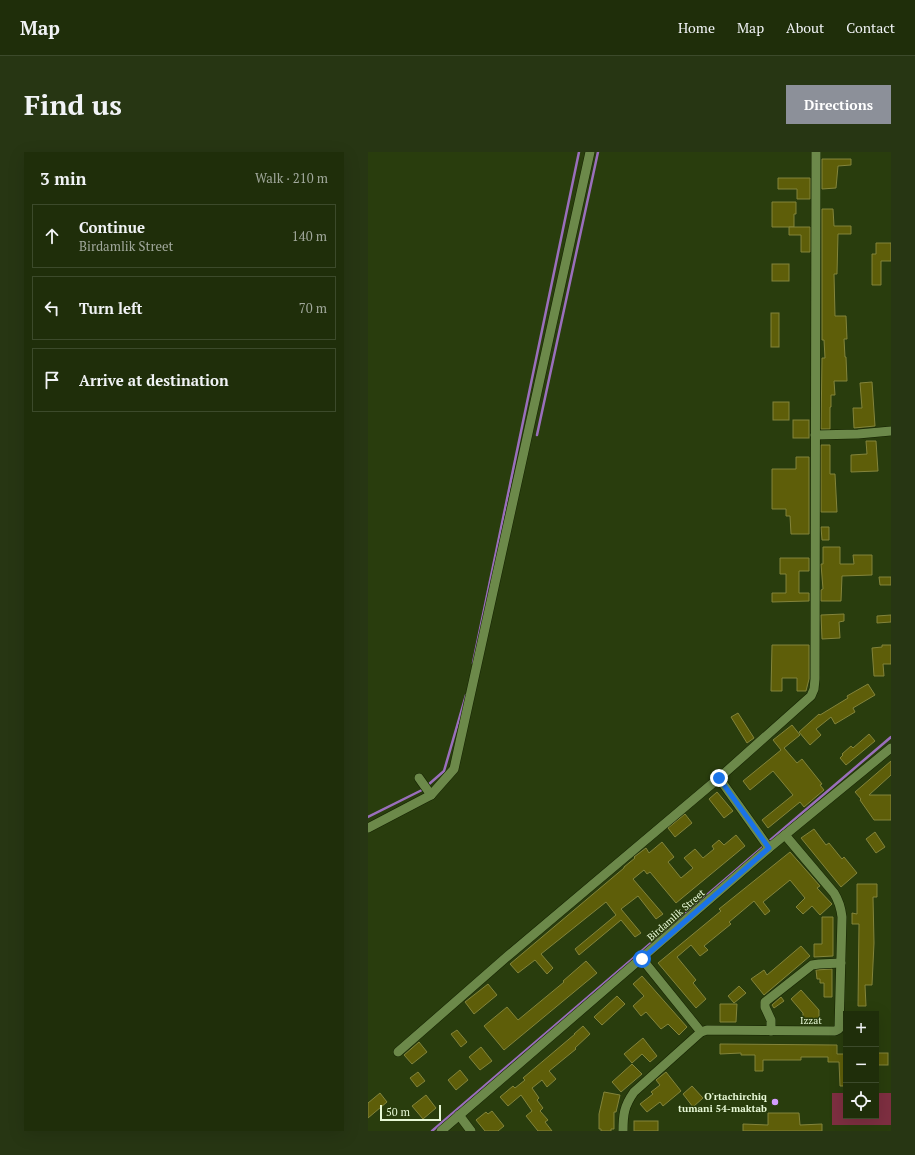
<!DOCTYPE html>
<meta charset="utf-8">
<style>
:root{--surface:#1f2e0a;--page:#273613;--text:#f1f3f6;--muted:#a1a89c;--line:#3c4a2b;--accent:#8c9099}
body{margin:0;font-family:"PT Serif",serif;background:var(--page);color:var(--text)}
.controls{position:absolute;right:12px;bottom:12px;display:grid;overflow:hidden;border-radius:0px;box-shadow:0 4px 16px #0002}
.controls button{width:36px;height:36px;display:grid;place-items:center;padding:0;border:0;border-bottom:1px solid var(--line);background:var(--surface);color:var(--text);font:20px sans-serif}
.scale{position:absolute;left:12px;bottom:10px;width:61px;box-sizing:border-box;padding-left:4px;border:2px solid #e7f8d6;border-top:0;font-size:11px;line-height:14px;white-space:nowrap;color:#e7f8d6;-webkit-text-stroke:3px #293d0d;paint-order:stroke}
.stop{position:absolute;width:12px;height:12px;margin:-9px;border:3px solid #1a73e8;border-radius:50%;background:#fff}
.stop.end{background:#1a73e8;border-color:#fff;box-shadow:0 1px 4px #0008}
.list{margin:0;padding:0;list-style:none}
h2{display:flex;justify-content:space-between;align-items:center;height:52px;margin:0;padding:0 16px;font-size:17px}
h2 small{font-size:13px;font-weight:400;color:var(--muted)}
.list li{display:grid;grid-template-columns:26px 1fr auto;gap:12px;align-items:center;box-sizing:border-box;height:64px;margin:0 8px 8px;padding:0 8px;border:1px solid var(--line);border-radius:0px}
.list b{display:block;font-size:15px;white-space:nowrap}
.list p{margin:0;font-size:13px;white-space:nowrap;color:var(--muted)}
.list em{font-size:13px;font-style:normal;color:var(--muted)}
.icon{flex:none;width:22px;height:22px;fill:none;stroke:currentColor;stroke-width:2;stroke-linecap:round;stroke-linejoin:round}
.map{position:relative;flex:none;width:523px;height:979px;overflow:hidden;border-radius:0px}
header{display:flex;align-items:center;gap:24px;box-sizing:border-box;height:56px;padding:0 20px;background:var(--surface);border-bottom:1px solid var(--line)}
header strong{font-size:19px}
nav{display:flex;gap:22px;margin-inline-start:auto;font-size:14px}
.intro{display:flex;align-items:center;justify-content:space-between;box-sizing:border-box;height:96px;padding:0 24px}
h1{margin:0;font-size:28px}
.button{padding:10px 18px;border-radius:0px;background:var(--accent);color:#fff;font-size:14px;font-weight:700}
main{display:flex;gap:24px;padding:0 24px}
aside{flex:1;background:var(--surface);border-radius:0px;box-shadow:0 4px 16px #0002}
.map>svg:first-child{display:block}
.green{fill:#7e2f41}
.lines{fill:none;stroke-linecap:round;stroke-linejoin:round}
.stream{stroke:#9a6fbc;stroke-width:2.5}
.building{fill:#5e5e09;stroke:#83843b}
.minor-casing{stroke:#152302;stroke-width:10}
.minor{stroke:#6c894a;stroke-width:9}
.route{stroke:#1a73e8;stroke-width:5}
.poi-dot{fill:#d39cfd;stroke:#293d0d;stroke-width:1.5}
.labels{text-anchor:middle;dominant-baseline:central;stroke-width:3;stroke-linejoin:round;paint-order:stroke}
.street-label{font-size:10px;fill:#e7f8d6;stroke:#293d0d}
.poi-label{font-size:10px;font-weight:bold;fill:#e7f8d6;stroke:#293d0d;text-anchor:end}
</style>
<header>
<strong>Map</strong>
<nav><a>Home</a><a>Map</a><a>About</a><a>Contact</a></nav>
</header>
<div class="intro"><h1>Find us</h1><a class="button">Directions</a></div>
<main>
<aside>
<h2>3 min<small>Walk · 210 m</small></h2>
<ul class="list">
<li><svg class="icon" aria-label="ahead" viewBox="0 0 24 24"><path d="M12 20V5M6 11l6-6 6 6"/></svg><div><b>Continue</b><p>Birdamlik Street</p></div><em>140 m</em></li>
<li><svg class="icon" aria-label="left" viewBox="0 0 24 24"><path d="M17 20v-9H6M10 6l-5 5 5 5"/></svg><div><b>Turn left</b></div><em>70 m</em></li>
<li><svg class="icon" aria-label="arrive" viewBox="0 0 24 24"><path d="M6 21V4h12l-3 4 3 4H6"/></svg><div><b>Arrive at destination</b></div></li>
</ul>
</aside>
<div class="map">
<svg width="523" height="979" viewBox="0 0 523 979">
<rect width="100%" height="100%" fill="#293d0d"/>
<path class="green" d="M464 941H478V964H508V941H523V973H464Z"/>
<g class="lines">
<g class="stream">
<path d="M169 283 230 0"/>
<path d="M105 511 211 0"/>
<path d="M60 633 76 619 98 543"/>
<path d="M0 665 56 637"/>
<path d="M400 690 523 585"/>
<path d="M64 979 397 693"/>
</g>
</g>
<g class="building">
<path d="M454 7H483V13L470 14 468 36 454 37Z"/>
<path d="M410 26H442V47H429V37H410Z"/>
<path d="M404 50H428V62H426V75H404Z"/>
<path d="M454 57H465L466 74H483V82H470L469 122H466L467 164H478L479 187H476L477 205H478L479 229H466L467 243H463V255H462V277H453L454 206H457L456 188H454Z"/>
<path d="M421 75H442V100H433V83H421Z"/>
<path d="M508 91H523V109H513V133H504V102H508Z"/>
<rect x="404" y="112" width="17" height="17"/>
<rect x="403" y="161" width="8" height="34"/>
<path d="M504 230 507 274 486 276 485 256H494L492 231Z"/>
<rect x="405" y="250" width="16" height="18"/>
<rect x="425" y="268" width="16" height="18"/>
<path d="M498 289H508L510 319 483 320V303L499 302Z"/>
<path d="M453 293H462V322H467L469 360H453Z"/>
<path d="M428 305H441V382H423L422 364H418V357H404V317H428Z"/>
<path d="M453 375H461V388H454Z"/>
<path d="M455 395H472V412H486L485 403H504V423L474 424 473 449H453V438L455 437 453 412H455Z"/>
<path d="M412 406H441V419H431V441H441V449L404 450V441H418V422H412Z"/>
<path d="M511 425H523V433H512Z"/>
<path d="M476 462V469L471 470 472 486 454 487 453 463Z"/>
<path d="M523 463V470L509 471V464Z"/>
<path d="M404 493H441V527L438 539H429V526H414V539H403Z"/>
<path d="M514 493H523V512H515L516 524H506L504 496 514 495Z"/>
<path d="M500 532 507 543 485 556 487 560 467 572 463 565 448 577 453 583 442 593 431 580 451 562 452 563 480 546 479 544Z"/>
<path d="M370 561 386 586 379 591 363 565Z"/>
<path d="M424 573 432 583 416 596 429 611 434 607 454 632 452 633 456 638 436 655 432 650 400 676 394 668 425 643 405 619 382 638 375 629 413 598 405 588Z"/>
<path d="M501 582 507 589 478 613 472 606 475 603 474 602 483 594 485 596Z"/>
<path d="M523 609V623L501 643H523V668H506L492 648 493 647 487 640Z"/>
<path d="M349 640 365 659 356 666 341 647Z"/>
<path d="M317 662 324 671 307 685 300 676Z"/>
<path d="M446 677 458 693 461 691 474 707 476 705 489 721 473 735 433 686Z"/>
<path d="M507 680 517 695 508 701 498 687Z"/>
<path d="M368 683 377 694 308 751 282 720 279 722 276 718 265 727 295 762 288 767 270 744 253 757 273 781 267 785 253 768 211 803 207 797 248 763 238 750 173 802 185 816 179 822 167 808 150 821 142 812 256 716V715L267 706 266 705 278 696 281 701 294 690 306 705 300 710 313 726 325 716 316 706 327 697 335 706 346 697 344 694 351 688 356 693Z"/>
<path d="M422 700 452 734 449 736 464 752 452 763 444 754 435 762 428 755 437 746 422 728 395 750 402 759 397 763 386 749 361 770 363 772 336 794 340 798 332 804 323 793 309 805 328 828 325 831 338 847 328 856 290 811 353 759 351 757Z"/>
<path d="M489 732H509V745H505L506 791 504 833H497L498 854H490L491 772H484V761L489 762Z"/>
<path d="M454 765H465V804L446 805V792H454Z"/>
<path d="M433 794 442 804 396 843 383 827 396 818 399 823Z"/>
<path d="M218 809 229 821 136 898 116 874 139 855 150 868 196 830 195 829Z"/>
<path d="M464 817V845H456V831H452V827H449L448 818Z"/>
<path d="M274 824 319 875 311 883 300 872 293 877 278 860 273 864 265 854 276 844 265 832Z"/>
<path d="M120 832 129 843 106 862 97 850Z"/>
<path d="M371 834 378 841 366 851 360 844Z"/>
<path d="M433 838 451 858V869H435V861L423 847Z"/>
<path d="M249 844 257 852 234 873 226 865Z"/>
<path d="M413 845 416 849 406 856 404 853Z"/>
<path d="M352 852H369L368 870H352Z"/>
<path d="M215 874 222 882 207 896 208 897 181 919 188 927 179 935 174 928 164 936 171 946 169 948 175 956 172 959 180 968 177 970 184 979H170L158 964 164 959 153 943 140 954 132 945 145 934 147 936 157 928 155 926 207 882H206Z"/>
<path d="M89 878 99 890 93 895 83 882Z"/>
<path d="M275 886 289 904 282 910 274 902 264 911 256 902Z"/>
<path d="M51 890 59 900 44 912 36 903Z"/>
<path d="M352 892 469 893V902H478V934H472L471 910H460V905H433V908H395V919H387V903H373V901L352 902Z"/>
<path d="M113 895 124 909 112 918 101 905Z"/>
<rect x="508" y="901" width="12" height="12"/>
<path d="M264 912 274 922 253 940 244 930Z"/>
<path d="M92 918 100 928 88 938 80 928Z"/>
<path d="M50 920 57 929 49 935 42 926Z"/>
<path d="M298 920 313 939 295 954 292 950 279 960 272 952 285 942 283 940 292 933 288 928Z"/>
<path d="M324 934 335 946 325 955 315 942Z"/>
<path d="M236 940 252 943 248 960H246V977H243V979H233V977H231V962Z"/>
<path d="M12 941 19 950 0 966V951Z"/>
<path d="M58 943 68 956 55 967 44 954Z"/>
<path d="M124 959 136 974 130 979H117L108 968 118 960 120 962Z"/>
<path d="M400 961H431L432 973 454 972V979H375V972L400 973Z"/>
<rect x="266" y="969" width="24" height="10"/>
</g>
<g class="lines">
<defs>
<g id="minor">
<path d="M447 283 490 282 523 279"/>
<path d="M51 626 63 643"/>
<path d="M351 626 401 696"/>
<path d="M0 676 63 643 86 617 222 0"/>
<path d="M274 807 333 880"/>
<path d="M403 879V868L397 855V850L444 813 451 812 473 811"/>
<path d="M30 900 141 803 351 626 443 544 446 537 447 527 448 0"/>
<path d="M91 963 103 979"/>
<path d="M73 979 401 696 523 596"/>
<path d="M255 979C255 963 256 954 266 940L333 880 339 878 467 879 471 877 474 765C473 756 471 749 466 741L417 683"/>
</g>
</defs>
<use href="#minor" class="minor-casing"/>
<use href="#minor" class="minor"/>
</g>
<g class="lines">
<path class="route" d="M274 807 401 696 351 626"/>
</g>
<circle class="poi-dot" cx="407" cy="950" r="4"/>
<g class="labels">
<g class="street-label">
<text transform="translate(308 763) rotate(-41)">Birdamlik Street</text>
<text x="443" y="868">Izzat</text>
</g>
<g class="poi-label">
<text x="399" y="944">O'rtachirchiq<tspan x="399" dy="12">tumani 54-maktab</tspan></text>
</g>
</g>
</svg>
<div class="controls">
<button>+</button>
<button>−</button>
<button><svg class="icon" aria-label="locate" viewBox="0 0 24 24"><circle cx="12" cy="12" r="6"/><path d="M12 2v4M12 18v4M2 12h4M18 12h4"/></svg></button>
</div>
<div class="scale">50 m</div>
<div class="stop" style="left:274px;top:807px"></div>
<div class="stop end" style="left:351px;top:626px"></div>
</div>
</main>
